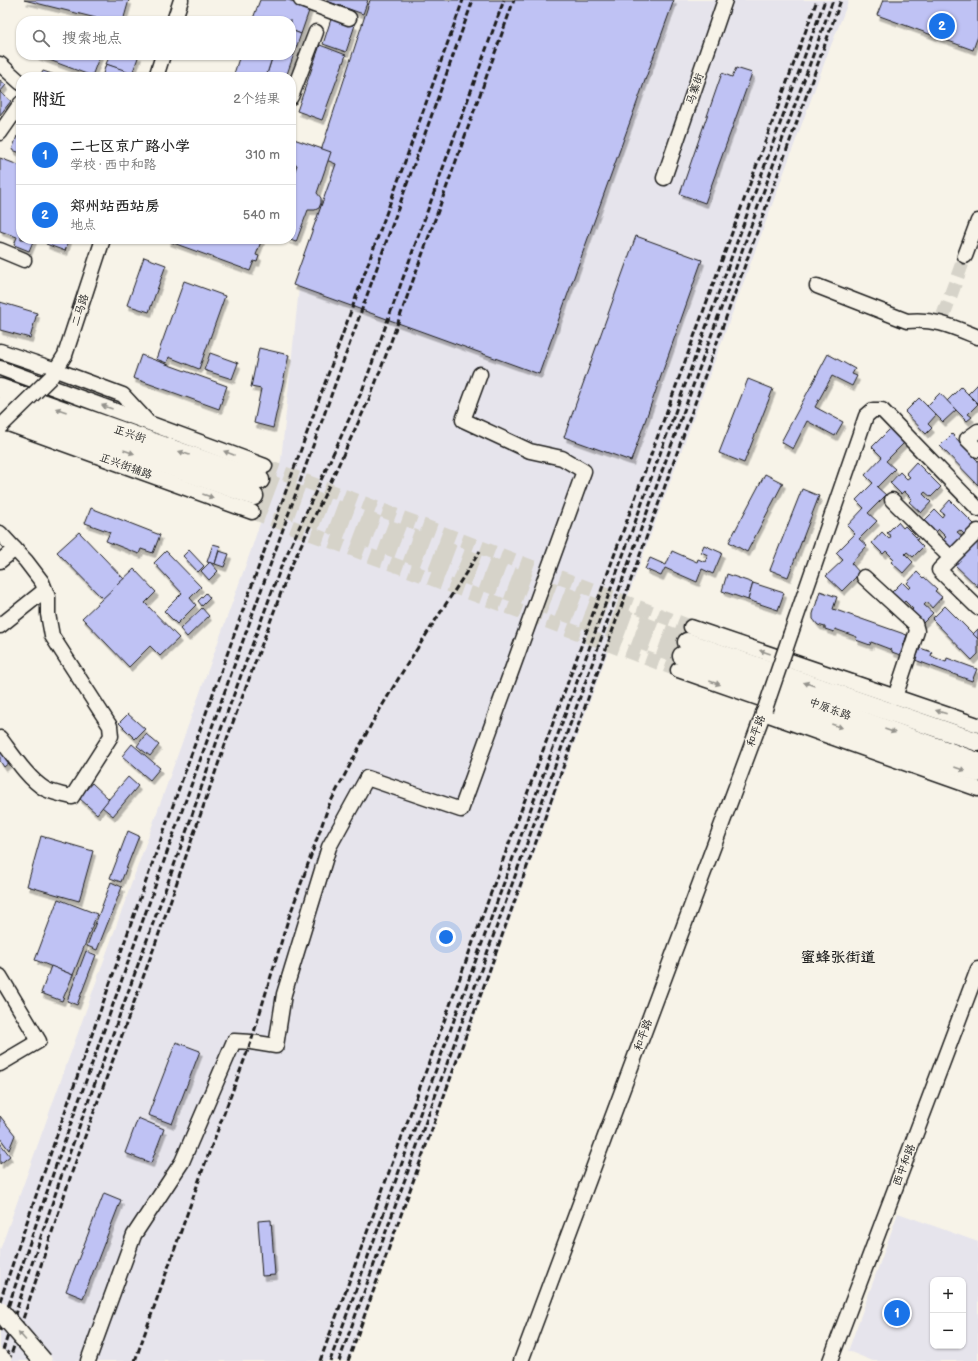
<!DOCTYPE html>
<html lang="zh">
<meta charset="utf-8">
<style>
:root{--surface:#fff;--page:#f6f6f6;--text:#222;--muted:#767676;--line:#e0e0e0;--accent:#1a73e8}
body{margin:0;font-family:"Balsamiq Sans","LXGW WenKai TC",sans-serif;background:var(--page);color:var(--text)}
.controls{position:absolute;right:12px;bottom:12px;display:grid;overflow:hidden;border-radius:8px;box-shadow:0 1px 3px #0004}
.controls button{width:36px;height:36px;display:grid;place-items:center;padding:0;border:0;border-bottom:1px solid var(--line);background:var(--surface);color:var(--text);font:20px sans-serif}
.you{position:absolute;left:446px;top:937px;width:14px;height:14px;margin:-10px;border:3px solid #fff;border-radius:50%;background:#1a73e8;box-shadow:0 0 0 6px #1a73e833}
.badge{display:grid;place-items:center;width:26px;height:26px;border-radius:50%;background:var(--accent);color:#fff;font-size:13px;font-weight:700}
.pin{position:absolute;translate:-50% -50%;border:2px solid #fff;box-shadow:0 1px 4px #0006}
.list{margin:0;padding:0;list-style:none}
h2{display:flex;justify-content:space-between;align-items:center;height:52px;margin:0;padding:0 16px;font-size:17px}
h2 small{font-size:13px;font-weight:400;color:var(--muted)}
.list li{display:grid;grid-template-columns:26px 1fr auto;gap:12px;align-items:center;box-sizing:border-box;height:60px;padding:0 16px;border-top:1px solid var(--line)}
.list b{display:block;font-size:15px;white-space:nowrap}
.list p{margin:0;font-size:13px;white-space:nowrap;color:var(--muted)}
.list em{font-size:13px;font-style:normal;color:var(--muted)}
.icon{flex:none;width:22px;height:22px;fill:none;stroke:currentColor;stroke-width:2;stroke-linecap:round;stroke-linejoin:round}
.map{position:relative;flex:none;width:978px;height:1361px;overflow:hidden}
.search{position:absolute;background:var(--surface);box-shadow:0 1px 3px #0004;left:16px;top:16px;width:280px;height:44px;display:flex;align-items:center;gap:10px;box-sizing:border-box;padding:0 14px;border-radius:16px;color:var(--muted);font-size:15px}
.panel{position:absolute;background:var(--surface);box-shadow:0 1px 3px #0004;left:16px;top:72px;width:280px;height:172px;border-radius:16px}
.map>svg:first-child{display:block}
.built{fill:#e6e4ec;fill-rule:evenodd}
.building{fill:#bfc2f4;stroke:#1c1c1c;filter:url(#shadow)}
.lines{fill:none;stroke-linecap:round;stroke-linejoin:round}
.minor-tunnel{stroke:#d6d3c9;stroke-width:14;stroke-dasharray:14 7;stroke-linecap:butt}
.major-tunnel{stroke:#d6d3c9;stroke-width:18;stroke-dasharray:18 9;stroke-linecap:butt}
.minor-casing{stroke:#1c1c1c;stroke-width:17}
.major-casing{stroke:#1c1c1c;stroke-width:21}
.minor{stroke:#f7f3e8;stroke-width:14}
.major{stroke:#f7f3e8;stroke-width:18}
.rail{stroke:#1c1c1c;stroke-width:3;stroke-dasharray:6 3;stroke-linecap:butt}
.minor-bridge-casing{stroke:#1c1c1c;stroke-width:17;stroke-linecap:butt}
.major-bridge-casing{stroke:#1c1c1c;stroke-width:21;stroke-linecap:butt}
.minor-bridge{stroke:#f7f3e8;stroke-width:14}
.major-bridge{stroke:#f7f3e8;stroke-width:18}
.oneway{fill:#94928c}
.labels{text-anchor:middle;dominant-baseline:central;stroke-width:3;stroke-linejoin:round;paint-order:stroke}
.street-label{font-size:11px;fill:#1c1c1c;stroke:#f7f3e8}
.district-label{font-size:15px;font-weight:bold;fill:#1c1c1c;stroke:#f7f3e8}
</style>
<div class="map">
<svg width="978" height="1361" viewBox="0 0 978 1361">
<defs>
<filter id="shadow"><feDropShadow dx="2.5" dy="4.5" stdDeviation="0" flood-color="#0004"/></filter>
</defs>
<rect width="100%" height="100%" fill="#f7f3e8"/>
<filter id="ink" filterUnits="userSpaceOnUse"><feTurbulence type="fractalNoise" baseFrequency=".025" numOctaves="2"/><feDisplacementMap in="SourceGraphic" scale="8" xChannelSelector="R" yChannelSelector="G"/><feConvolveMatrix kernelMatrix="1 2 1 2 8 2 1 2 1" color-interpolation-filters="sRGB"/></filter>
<g filter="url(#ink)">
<g class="built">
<path d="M371 0H849L828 53 638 569 349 1361H0V1250L250 553 281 460 299 288 300 266 338 150Z"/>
<path d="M898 1213 978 1242V1361H873L848 1351ZM933 1280H963V1346H933Z"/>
</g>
<g class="building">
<path d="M24 0H129L123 21H108Z"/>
<path d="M260 0H288L310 8 301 34 291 30V21H252Z"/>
<path d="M324 0H368L363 14Z"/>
<path d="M370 0H674L539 374 293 285 336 164 319 157Z"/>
<path d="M883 0H978V36L973 50 877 15Z"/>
<path d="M332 16 355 25 346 52 323 44Z"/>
<path d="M291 30 301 34 286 77H266L273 55H291Z"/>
<path d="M320 45 346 55 322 120 297 111Z"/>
<path d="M36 55H100L92 76Z"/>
<path d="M110 55H139L132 74 106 64Z"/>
<path d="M240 55H273L266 77H233Z"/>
<path d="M106 64 124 70 121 77H102Z"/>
<path d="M736 68 752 73 705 203 680 194 722 73 732 77Z"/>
<path d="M43 71 58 76V77H40Z"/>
<path d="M0 80 6 85 0 92 11 101 0 115Z"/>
<path d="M17 136 21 137V153L12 150Z"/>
<path d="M291 138 331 152 317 193 321 198V203L319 208 315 210H308L296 242 287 239H291V181L297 165 291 163Z"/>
<path d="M0 158 21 166V239H34L29 251 14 245 17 237 0 231Z"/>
<path d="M636 236 702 260 631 461 564 437Z"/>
<path d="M48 239H69L65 251 46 244Z"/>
<path d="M169 239H262L256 255 259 256 257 262 254 261 250 271 168 241Z"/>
<path d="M144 257 166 265 149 312 127 305Z"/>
<path d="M184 281 225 296 199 369 169 357 167 363 156 359Z"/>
<path d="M0 302 37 313 30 338 0 330Z"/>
<path d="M259 348 289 355 273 428 254 423 261 389 251 387Z"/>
<path d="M210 353 238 363 232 379 204 370Z"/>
<path d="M828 354 855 369 852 374 857 376 852 386 832 376 815 407 843 422 835 436 807 421 793 449 781 442Z"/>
<path d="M141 355 227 386 219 409 133 378Z"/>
<path d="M748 379 773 389 744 463 719 453Z"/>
<path d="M978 384V404L968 394Z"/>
<path d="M961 387 978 404 968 414 972 417 967 421 947 401Z"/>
<path d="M940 393 956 410 943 422 927 406Z"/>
<path d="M919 398 936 415 928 424 932 428 926 434 905 412Z"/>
<path d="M890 429 904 443 886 461 895 469 877 487 886 495 868 513 877 521 859 539 867 546 851 563 860 573 842 591 826 576 843 560 836 553 855 534 847 526 864 508 856 500 873 483 865 475 882 457 872 447Z"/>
<path d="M952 434 978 461V485L940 446Z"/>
<path d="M916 462 941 487 931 497 925 492 923 494 931 502 921 513 909 502 912 499 904 491 901 494 890 483 900 472 907 479 910 477 906 473Z"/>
<path d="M765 474 783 483 747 552 729 542Z"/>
<path d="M802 489 819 496 788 577 770 570Z"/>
<path d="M950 500 975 525 965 535 960 530 957 532 966 540 955 551 943 540 946 537 938 529 935 532 924 521 935 510 942 517 944 514 940 511Z"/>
<path d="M91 508 160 535 153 553 141 549 139 554 106 541 110 532 85 523Z"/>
<path d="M898 522 903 528 905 526 918 539 916 540 923 547 913 557 907 552 905 554 913 562 903 573 891 562 894 559 886 551 883 554 872 543 882 532 889 539 891 536 887 533Z"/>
<path d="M79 532 124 579 103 599 57 552Z"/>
<path d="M978 540V587L954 564Z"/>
<path d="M213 544 220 546 215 564 207 562Z"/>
<path d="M704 545 722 553 713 574 702 569 697 582 665 568 661 576 645 569 650 558 666 565 672 551 697 562 698 559 705 562 708 555 701 552Z"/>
<path d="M189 550 204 566 198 572 183 556Z"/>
<path d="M166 551 201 587 190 598 196 605 177 624 164 611 182 593 154 563Z"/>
<path d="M219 551 229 554 224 567 215 564Z"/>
<path d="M210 562 218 571 209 580 201 571Z"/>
<path d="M134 569 156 592 145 603 179 638 160 656 150 646 129 667 82 618Z"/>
<path d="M917 572 923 578 924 577 937 589 935 591 942 597 932 608 927 602 924 605 933 613 922 624 910 612 913 609 905 601 902 604 891 593 902 582 909 589 911 587 907 583Z"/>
<path d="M727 574 753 583 748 600 722 591Z"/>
<path d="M753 583 784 593 778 610 748 600Z"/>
<path d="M820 591 837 597 833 609 907 635 900 655 892 652V650L871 642 870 645 856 640 857 637 835 629 834 632 825 629V627L818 625 813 619V614Z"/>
<path d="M206 593 210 598 202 606 198 601Z"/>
<path d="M945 606 978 639V654L972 660 932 619Z"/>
<path d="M202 608 209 616 187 637 180 629Z"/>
<path d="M978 629V639L973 634Z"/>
<path d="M920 648 932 652 931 656 946 662 947 658 977 669 972 681 915 660Z"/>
<path d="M128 714 145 729 135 739 119 723Z"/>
<path d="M146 734 159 745 150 756 137 746Z"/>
<path d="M132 744 160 768 150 780 122 756Z"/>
<path d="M0 747 11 761 4 767 0 761Z"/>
<path d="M128 777 138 786 113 816 102 807Z"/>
<path d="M92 783 109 799 97 814 79 798Z"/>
<path d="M128 831 139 836 121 882 110 878Z"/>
<path d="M41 836 93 851 79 901 27 886Z"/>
<path d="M111 882 122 887 97 950 87 946Z"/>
<path d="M58 899 97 914 73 975 35 960Z"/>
<path d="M86 951 96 955 77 1005 67 1001Z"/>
<path d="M51 966 73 975 62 1001 41 993Z"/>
<path d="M176 1042 200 1051 172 1124 148 1115Z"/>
<path d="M0 1116 15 1135 9 1150 0 1138Z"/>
<path d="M138 1118 164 1129 151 1163 125 1153Z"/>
<path d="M0 1143 10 1156 0 1164Z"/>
<path d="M104 1193 121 1200 83 1298 66 1291Z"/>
<path d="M271 1220 275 1275 262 1276 258 1221Z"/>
</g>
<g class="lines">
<g class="minor-tunnel">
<path d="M943 316 965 256"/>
<path d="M265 466 691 627"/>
<path d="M252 512 678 670"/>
</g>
<g class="major-tunnel">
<path d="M260 480 687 642"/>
<path d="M254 496 682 656"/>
</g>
<defs>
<g id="minor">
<path d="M301 0 349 18"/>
<path d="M174 21 181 0"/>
<path d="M0 64 21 83"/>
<path d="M156 77 163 55"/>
<path d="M291 97 316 32"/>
<path d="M0 133 21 103"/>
<path d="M664 178 725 0"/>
<path d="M0 250 24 260"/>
<path d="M965 256 978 221"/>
<path d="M817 286 907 321C935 318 953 327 978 337"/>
<path d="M0 351 56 370 123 395 146 420"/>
<path d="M0 368 265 466"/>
<path d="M51 377 65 355 103 239"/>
<path d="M0 421 252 512"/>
<path d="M978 431 967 439 978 450"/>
<path d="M892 500 951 558"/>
<path d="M978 531 939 570 978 608"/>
<path d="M0 533 26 561 42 582 48 597V614L52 636 110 726 111 736 72 797C63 795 53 793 45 789 28 779 12 754 0 738"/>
<path d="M0 561 15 549"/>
<path d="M864 577 915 624 917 631 895 697"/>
<path d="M0 626 45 590"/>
<path d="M691 627 978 725"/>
<path d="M791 633 866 416 873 410H882L978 509"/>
<path d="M678 670 978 775"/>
<path d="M763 713 978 789"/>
<path d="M0 976 39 1041 0 1064"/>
<path d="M88 1361 134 1235 182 1162 234 1041 251 1042 276 1046 284 994 329 847 367 778 461 810 584 471 562 458 530 451 463 420 480 374"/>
<path d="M521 1361 765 709"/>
<path d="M830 1361 978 969"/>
</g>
<g id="major">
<path d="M0 388 260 480"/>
<path d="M0 406 254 496"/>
<path d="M687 642 978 742"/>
<path d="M682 656 978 762"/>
</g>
</defs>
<use href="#minor" class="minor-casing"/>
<use href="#major" class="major-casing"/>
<use href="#minor" class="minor"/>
<use href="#major" class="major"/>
<g class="rail">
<path d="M0 1301C148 865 308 433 463 0"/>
<path d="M0 1331 55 1168 170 844 473 0"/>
<path d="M0 1359 63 1171 188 827 220 732 281 567 362 391 504 0"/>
<path d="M9 1361 72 1172 156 942 229 733 289 571 371 395 389 347 514 0"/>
<path d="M135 1361 203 1169 251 1042 287 923 329 805 373 721 406 666 480 551"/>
<path d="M320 1361 817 0"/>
<path d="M330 1361 825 0"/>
<path d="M339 1361 833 0"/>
<path d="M348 1361 841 0"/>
</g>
<defs>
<g id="minor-bridge">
<path d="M0 427 51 377"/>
<path d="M765 709 791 633"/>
</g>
<g id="major-bridge">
<path d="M0 1311 43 1361"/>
<path d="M0 1358 3 1361"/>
</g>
</defs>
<use href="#minor-bridge" class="minor-bridge-casing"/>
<use href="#major-bridge" class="major-bridge-casing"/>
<use href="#minor-bridge" class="minor-bridge"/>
<use href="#major-bridge" class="major-bridge"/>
</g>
<defs><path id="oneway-solid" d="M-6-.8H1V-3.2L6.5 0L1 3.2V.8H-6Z"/></defs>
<g class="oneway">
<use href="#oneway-solid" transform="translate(107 407) rotate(-160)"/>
<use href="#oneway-solid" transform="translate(61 410) rotate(-161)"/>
<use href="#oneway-solid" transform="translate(129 452) rotate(19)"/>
<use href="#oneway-solid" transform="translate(184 453) rotate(-161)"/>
<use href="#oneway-solid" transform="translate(229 453) rotate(-159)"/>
<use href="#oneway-solid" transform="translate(208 496) rotate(20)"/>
<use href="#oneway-solid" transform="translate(765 652) rotate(-161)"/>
<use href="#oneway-solid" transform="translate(715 683) rotate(19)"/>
<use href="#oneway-solid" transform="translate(809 684) rotate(-161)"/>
<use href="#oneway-solid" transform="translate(941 712) rotate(-162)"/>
<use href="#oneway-solid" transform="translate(837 726) rotate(19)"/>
<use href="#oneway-solid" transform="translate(890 731) rotate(20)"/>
<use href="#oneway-solid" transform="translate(960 769) rotate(19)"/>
<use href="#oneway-solid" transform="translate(22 1336) rotate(-131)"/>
</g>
</g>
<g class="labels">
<g class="street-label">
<text transform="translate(695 89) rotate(-71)">马寨街</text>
<text transform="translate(80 310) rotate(-72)">二马路</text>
<text transform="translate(130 434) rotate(19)">正兴街</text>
<text transform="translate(126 466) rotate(20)">正兴街辅路</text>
<text transform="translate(830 709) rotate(20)">中原东路</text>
<text transform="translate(756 731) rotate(-69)">和平路</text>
<text transform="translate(643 1035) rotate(-70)">和平路</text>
<text transform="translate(904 1165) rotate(-69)">西中和路</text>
</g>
<g class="district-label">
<text x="838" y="957">蜜蜂张街道</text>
</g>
</g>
</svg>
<div class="controls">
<button>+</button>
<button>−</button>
</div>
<div class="you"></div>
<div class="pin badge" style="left:897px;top:1313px">1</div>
<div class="pin badge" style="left:942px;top:26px">2</div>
<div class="search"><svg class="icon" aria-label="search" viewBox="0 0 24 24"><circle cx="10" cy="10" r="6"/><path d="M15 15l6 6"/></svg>搜索地点</div>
<section class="panel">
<h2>附近<small>2个结果</small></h2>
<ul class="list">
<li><span class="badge">1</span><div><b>二七区京广路小学</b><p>学校 · 西中和路</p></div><em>310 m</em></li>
<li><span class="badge">2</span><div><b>郑州站西站房</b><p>地点</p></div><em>540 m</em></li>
</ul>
</section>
</div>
